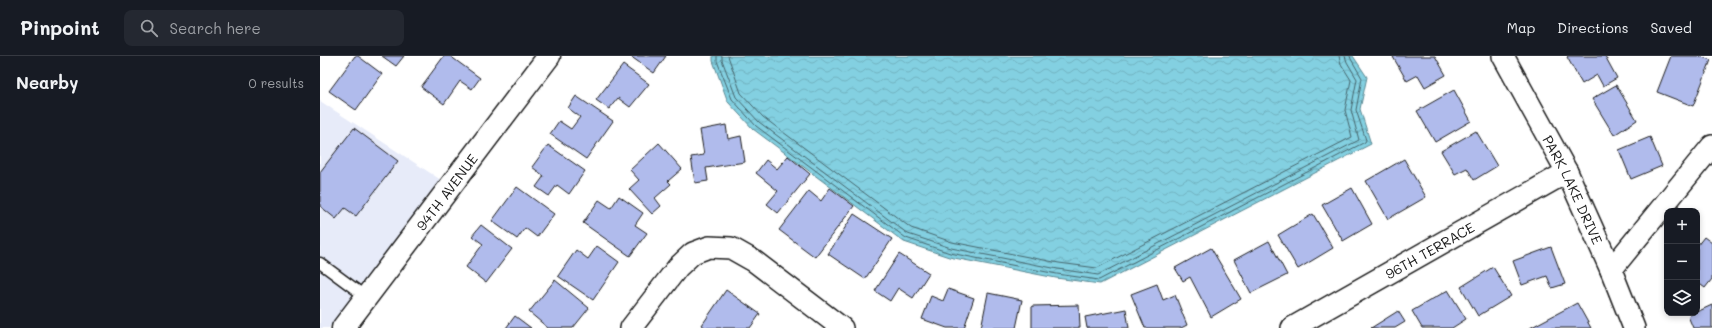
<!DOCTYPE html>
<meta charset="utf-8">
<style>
:root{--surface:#171b24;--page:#242831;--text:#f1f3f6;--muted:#9ea1a6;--line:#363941}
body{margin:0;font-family:Mali,sans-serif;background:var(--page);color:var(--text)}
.controls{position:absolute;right:12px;bottom:12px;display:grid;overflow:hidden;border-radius:8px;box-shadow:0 2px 6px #0003}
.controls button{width:36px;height:36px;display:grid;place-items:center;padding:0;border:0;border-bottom:1px solid var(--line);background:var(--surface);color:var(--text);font:20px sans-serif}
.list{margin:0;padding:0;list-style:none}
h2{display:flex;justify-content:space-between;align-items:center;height:52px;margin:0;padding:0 16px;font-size:17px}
h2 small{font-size:13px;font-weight:400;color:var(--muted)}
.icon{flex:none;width:22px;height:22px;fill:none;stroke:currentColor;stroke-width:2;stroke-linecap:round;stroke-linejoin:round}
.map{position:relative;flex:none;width:1392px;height:272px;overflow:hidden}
header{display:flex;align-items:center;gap:24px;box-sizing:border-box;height:56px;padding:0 20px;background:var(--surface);border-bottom:1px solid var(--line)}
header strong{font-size:19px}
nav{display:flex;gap:22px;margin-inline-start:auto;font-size:14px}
.search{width:280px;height:36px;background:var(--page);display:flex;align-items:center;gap:10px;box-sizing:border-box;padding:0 14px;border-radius:8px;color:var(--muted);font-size:15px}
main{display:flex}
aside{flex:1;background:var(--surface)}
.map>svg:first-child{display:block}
.built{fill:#e7ebf9}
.water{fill:url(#water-waves);stroke:#5a8892}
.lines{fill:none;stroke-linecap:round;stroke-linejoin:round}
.shore{stroke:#45646b;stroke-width:1}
.building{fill:#b0bbec;stroke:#1c1c1c}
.lane-casing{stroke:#1c1c1c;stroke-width:13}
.street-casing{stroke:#1c1c1c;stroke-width:24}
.secondary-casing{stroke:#1c1c1c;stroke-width:25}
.lane{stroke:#fff;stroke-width:10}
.street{stroke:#fff;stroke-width:21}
.secondary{stroke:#fff;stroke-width:22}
.labels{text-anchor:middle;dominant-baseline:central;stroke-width:3;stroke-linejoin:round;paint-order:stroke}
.street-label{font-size:14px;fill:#1c1c1c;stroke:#fff}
</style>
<header>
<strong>Pinpoint</strong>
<div class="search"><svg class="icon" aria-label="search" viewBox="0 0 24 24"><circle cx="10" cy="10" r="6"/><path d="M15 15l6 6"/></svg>Search here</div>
<nav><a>Map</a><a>Directions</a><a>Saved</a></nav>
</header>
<main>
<aside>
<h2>Nearby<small>0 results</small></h2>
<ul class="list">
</ul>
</aside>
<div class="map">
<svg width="1392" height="272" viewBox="0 0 1392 272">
<defs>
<pattern id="water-waves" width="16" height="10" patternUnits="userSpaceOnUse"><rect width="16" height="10" fill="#83d0e1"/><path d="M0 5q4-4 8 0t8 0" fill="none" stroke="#71b2c0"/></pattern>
</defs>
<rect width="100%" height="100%" fill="#fff"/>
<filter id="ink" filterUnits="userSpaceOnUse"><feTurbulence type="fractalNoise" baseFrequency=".025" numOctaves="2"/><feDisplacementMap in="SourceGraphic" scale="8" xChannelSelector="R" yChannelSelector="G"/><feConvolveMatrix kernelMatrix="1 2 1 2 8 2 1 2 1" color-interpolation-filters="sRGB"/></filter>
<g filter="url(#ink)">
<path class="built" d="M0 45 121 124 9 272H0Z"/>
<path class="water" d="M393 0H1033L1047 21 1040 53 1051 88 780 228 736 222 629 201 584 186 433 73 408 46 393 5Z"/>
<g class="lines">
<g class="shore">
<path d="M397 0V5L412 43 436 70 586 182 630 197 737 218 779 224 1045 86 1046 84 1036 54 1042 22 1031 3 1030 0"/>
<path d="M402 0V4L416 41 439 66 588 178 631 192 738 213 778 219 1039 84 1031 54 1037 23 1027 6 1025 0"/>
<path d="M408 0 421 37 443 61 591 172 632 186 739 207 777 212 1032 81 1025 54 1031 24 1021 8 1019 0"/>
</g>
</g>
<g class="building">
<path d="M35 0H38L62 18 36 54 9 35Z"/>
<path d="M62 0H84L76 10Z"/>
<path d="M124 0H130L160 22 152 33 140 25 124 48 101 31Z"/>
<path d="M310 0H346L334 17Z"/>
<path d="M1075 0H1115L1126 19 1105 31 1098 19 1087 25 1073 1Z"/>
<path d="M1248 0H1285L1297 22 1283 30 1277 19 1262 28 1247 1Z"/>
<path d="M1351 0H1379L1391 4 1373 50 1337 36Z"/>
<path d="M303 9 329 28 310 51 298 42 289 53 276 44Z"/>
<path d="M1296 29 1317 64 1294 79 1272 43Z"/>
<path d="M1134 34 1151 65 1115 86 1097 55Z"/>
<path d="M256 40 293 65 266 103 230 78 239 65 251 73 260 61 248 52Z"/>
<path d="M406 69 408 83 421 80 425 106 386 112 388 125 375 127 371 101 384 99 380 74Z"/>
<path d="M34 72 78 105 36 160 25 152 16 163 0 150V116Z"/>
<path d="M1156 75 1177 110 1154 124 1147 112 1135 118 1121 95Z"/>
<path d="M1330 81 1342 110 1311 123 1299 94Z"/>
<path d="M339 87 362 113 348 125 351 128 335 142 341 150 332 158 309 133 319 124 310 114Z"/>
<path d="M228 89 265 115 249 138 237 129 229 140 216 131 224 120 212 111Z"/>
<path d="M468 100 490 118 458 157 447 148 458 135 436 117 446 104 457 113Z"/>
<path d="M1084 103 1106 141 1068 163 1046 125Z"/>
<path d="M197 131 234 158 217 181 205 172 197 183 172 165Z"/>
<path d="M510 132 534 150 495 201 459 174 489 135 501 145Z"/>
<path d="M1032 132 1052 168 1023 185 1002 149Z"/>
<path d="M299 140 323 157 315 169 327 177 310 200 263 167 279 144 291 152Z"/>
<path d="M534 158 572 183 545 223 508 198Z"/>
<path d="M993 158 1013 192 978 213 958 179Z"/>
<path d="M161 169 192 193 166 227 146 211 163 188 152 180Z"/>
<path d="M1384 181 1392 187V223L1385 232 1377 226V190Z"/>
<path d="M949 185 967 219 931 237 914 204Z"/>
<path d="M277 190 299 206 273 244 238 220 256 194 268 203Z"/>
<path d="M1231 191 1245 228 1232 232 1227 220 1202 229 1193 205Z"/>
<path d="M891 192 921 243 891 261 870 221 863 225 855 212Z"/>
<path d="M579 198 609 217 593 242 578 232 570 245 555 235Z"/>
<path d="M1173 211 1191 240 1158 260 1141 231Z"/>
<path d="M235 224 269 252 253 272H228L209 256Z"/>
<path d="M837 228 843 244 855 239 867 269 861 272H825L811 238Z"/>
<path d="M628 233 654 242 644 272H627L602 263 611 240 623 245Z"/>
<path d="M406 234 440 258 430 272H386L382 269Z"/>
<path d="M1128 234 1146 263 1132 272H1102L1092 255Z"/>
<path d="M668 237 702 244 696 272H661Z"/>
<path d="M1257 247 1271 272H1210Z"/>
<path d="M759 249 760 272H712V250Z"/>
<path d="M1392 249V272H1373L1368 260Z"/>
<path d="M806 253 809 272H767L765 261Z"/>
<path d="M1078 255 1085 266 1075 272H1051Z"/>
<path d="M195 260 211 272H186Z"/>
</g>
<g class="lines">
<defs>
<path id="lane" d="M0 207 46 241"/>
<g id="street">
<path id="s1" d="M1183 0 1247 116 1291 214 1314 272"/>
<path d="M1291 214 1392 90"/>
<path d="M311 272 358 211 373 197 389 191 411 192 434 205 522 272"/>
<path id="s2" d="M972 272 1247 116"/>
</g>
<g id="secondary">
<path id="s3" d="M23 272 229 0"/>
</g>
</defs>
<use href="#lane" class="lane-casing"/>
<use href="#street" class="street-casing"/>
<use href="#secondary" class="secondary-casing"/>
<use href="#lane" class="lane"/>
<use href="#street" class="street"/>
<use href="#secondary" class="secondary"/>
</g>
</g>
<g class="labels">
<g class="street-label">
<text stroke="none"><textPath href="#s1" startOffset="151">PARK LAKE DRIVE</textPath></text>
<text stroke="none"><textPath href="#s3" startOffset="171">94TH AVENUE</textPath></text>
<text stroke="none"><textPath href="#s2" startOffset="158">96TH TERRACE</textPath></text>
</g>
</g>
</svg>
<div class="controls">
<button>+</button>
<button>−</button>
<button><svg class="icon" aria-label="layers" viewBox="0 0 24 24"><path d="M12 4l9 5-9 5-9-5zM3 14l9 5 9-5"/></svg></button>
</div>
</div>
</main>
